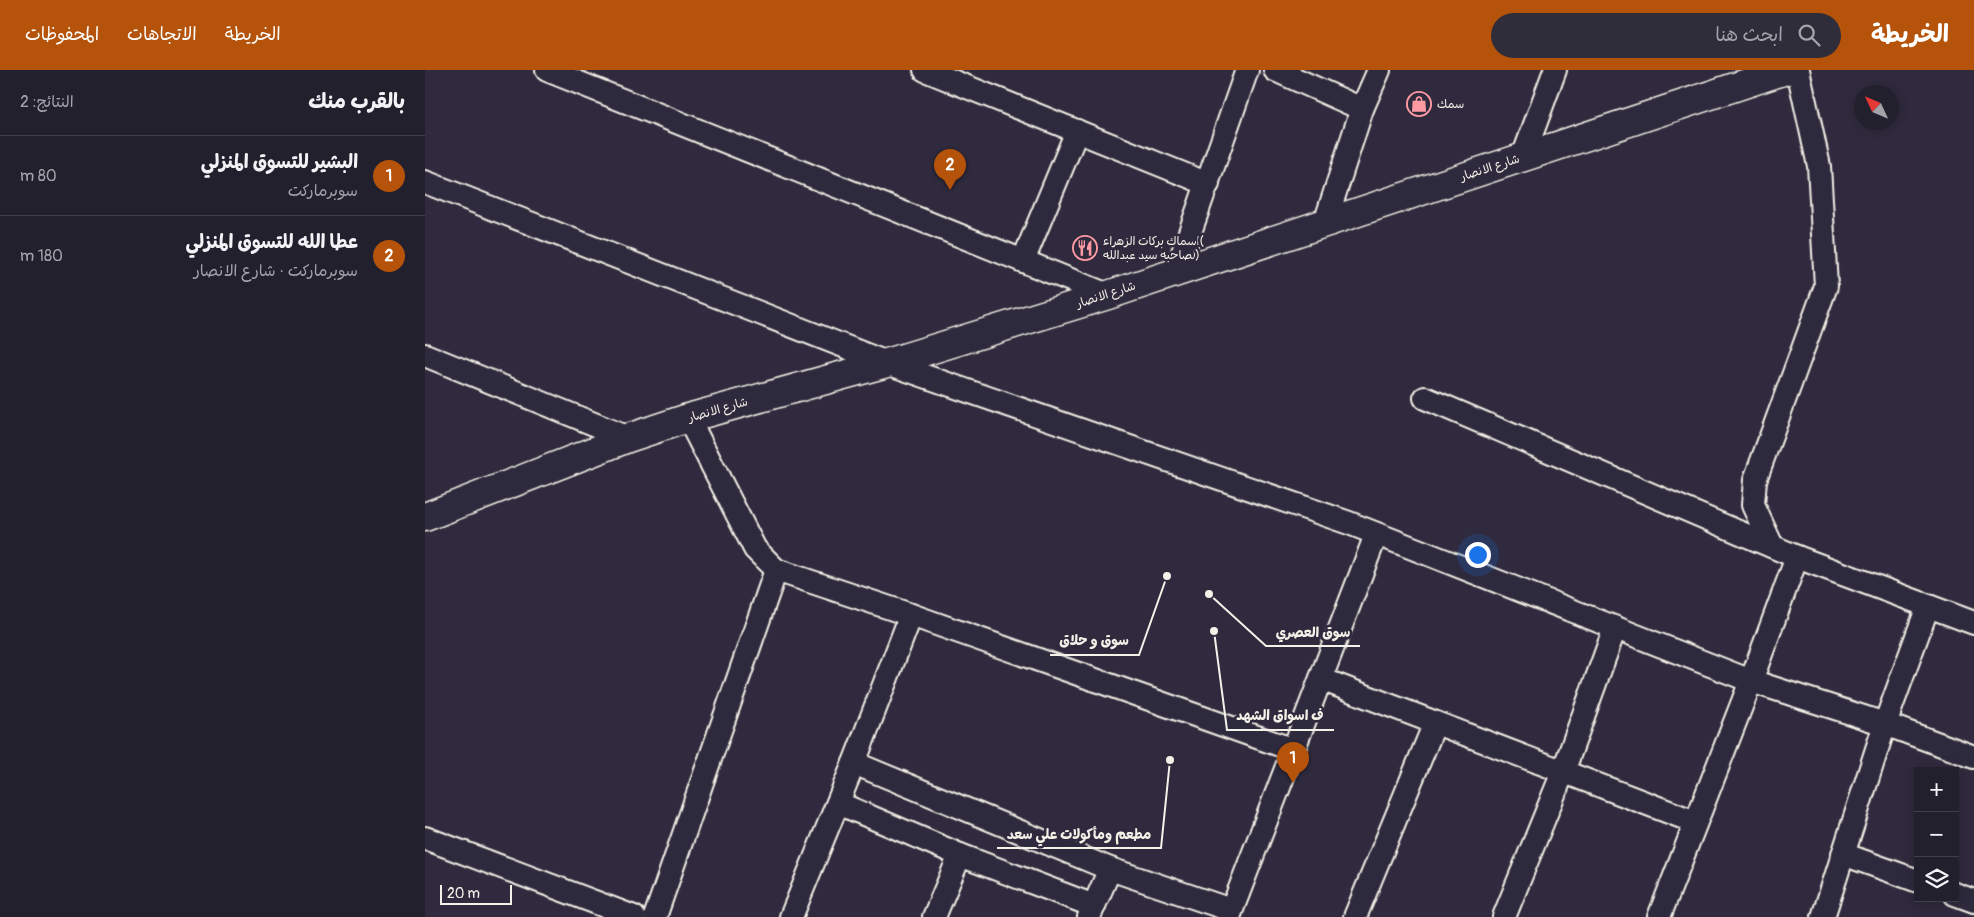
<!DOCTYPE html>
<html lang="ar">
<meta charset="utf-8">
<style>
:root{--surface:#23202e;--page:#2f2d3a;--text:#f1f3f6;--muted:#a3a3aa;--line:#403e4a;--accent:#b45309}
body{margin:0;font-family:Pangolin,"Playpen Sans Arabic",sans-serif;background:var(--page);color:var(--text);direction:rtl}
.controls{position:absolute;right:15px;bottom:15px;display:grid;overflow:hidden;border-radius:0px;box-shadow:0 2px 12px #0003}
.controls button{width:45px;height:45px;display:grid;place-items:center;padding:0;border:0;border-bottom:1px solid var(--line);background:var(--surface);color:var(--text);font:25px sans-serif}
.compass{position:absolute;left:1429px;top:15px;width:45px;height:45px;border-radius:50%;background:var(--surface);box-shadow:0 2px 12px #0003;rotate:314deg}
.scale{position:absolute;left:15px;bottom:12px;width:72px;box-sizing:border-box;padding-left:5px;border:2px solid #f4f1e8;border-top:0;font-size:14px;line-height:18px;white-space:nowrap;color:#f4f1e8;-webkit-text-stroke:4px #2f2a3d;paint-order:stroke}
.you{position:absolute;left:1052px;top:484px;width:18px;height:18px;margin:-12px;border:4px solid #fff;border-radius:50%;background:#1a73e8;box-shadow:0 0 0 8px #1a73e833}
.badge{display:grid;place-items:center;width:32px;height:32px;border-radius:50%;background:var(--accent);color:#fff;font-size:16px;font-weight:700}
.pin{position:absolute;translate:-50% -41px;filter:drop-shadow(0 1px 2px #0008)}
.pin::after{content:'';position:absolute;top:26px;width:18px;height:15px;background:inherit;clip-path:polygon(0 0,100% 0,50% 100%)}
.list{margin:0;padding:0;list-style:none}
h2{display:flex;justify-content:space-between;align-items:center;height:65px;margin:0;padding:0 20px;font-size:21px}
h2 small{font-size:16px;font-weight:400;color:var(--muted)}
.list li{display:grid;grid-template-columns:32px 1fr auto;gap:15px;align-items:center;box-sizing:border-box;height:80px;padding:0 20px;border-top:1px solid var(--line)}
.list b{display:block;font-size:19px;white-space:nowrap}
.list p{margin:0;font-size:16px;white-space:nowrap;color:var(--muted)}
.list em{font-size:16px;font-style:normal;color:var(--muted)}
.icon{flex:none;width:28px;height:28px;fill:none;stroke:currentColor;stroke-width:2;stroke-linecap:round;stroke-linejoin:round}
.map{position:relative;flex:none;width:1549px;height:847px;overflow:hidden;direction:ltr}
header{display:flex;align-items:center;gap:30px;box-sizing:border-box;height:70px;padding:0 25px;background:var(--accent);color:#fff}
header strong{font-size:24px}
nav{display:flex;gap:28px;margin-inline-start:auto;font-size:18px}
.search{width:350px;height:45px;background:var(--page);display:flex;align-items:center;gap:12px;box-sizing:border-box;padding:0 18px;border-radius:28px;color:var(--muted);font-size:19px}
main{display:flex}
aside{flex:1;background:var(--surface)}
.map>svg:first-child{display:block}
.lines{fill:none;stroke-linecap:round;stroke-linejoin:round}
.minor-casing{stroke:#f4f1e8;stroke-width:26}
.tertiary-casing{stroke:#f4f1e8;stroke-width:31}
.minor{stroke:#2f2a3d;stroke-width:22}
.tertiary{stroke:#2f2a3d;stroke-width:28}
.labels{text-anchor:middle;dominant-baseline:central;stroke-width:5;stroke-linejoin:round;paint-order:stroke}
.poi-label{font-size:12px;fill:#f4f1e8;stroke:#2f2a3d;text-anchor:start}
.street-label{font-size:12px;fill:#f4f1e8;stroke:#2f2a3d}
.leader{fill:none;stroke:#f4f1e8;stroke-width:2}
.callout-dot{fill:#f4f1e8;stroke:#2f2a3d;stroke-width:2}
.callout-label{font-size:14px;text-anchor:middle;font-weight:bold;fill:#f4f1e8;stroke:#2f2a3d;stroke-width:5;stroke-linejoin:round;paint-order:stroke}
</style>
<header>
<strong>الخريطة</strong>
<div class="search"><svg class="icon" aria-label="search" viewBox="0 0 24 24"><circle cx="10" cy="10" r="6"/><path d="M15 15l6 6"/></svg>ابحث هنا</div>
<nav><a>الخريطة</a><a>الاتجاهات</a><a>المحفوظات</a></nav>
</header>
<main>
<div class="map">
<svg width="1549" height="847" viewBox="0 0 1549 847">
<rect width="100%" height="100%" fill="#2f2a3d"/>
<filter id="ink" filterUnits="userSpaceOnUse"><feTurbulence type="fractalNoise" baseFrequency=".02" numOctaves="2"/><feDisplacementMap in="SourceGraphic" scale="10" xChannelSelector="R" yChannelSelector="G"/><feConvolveMatrix kernelMatrix="1 2 1 2 8 2 1 2 1" color-interpolation-filters="sRGB"/></filter>
<g filter="url(#ink)">
<g class="lines">
<defs>
<g id="minor">
<path d="M122 0 683 225"/>
<path d="M500 0 783 114"/>
<path d="M850 0 937 39"/>
<path d="M1098 87 1130 0"/>
<path d="M0 112 462 293 924 453 1326 611 1460 654 1549 687"/>
<path d="M900 153 937 39 954 0"/>
<path d="M598 191 652 61"/>
<path d="M751 202 822 0"/>
<path d="M0 285 203 368"/>
<path d="M1000 328 1372 487 1549 553"/>
<path d="M263 348 330 479 351 500 486 545 869 680"/>
<path d="M1347 476 1328 435 1330 410 1401 216 1394 96 1373 0"/>
<path d="M896 609 1270 752"/>
<path d="M429 693 685 799 806 840"/>
<path d="M413 733 535 785 669 836"/>
<path d="M0 768 209 847"/>
<path d="M1418 784 1493 811"/>
<path d="M1530 824 1549 831"/>
<path d="M230 847 351 500"/>
<path d="M366 847 429 693 486 545"/>
<path d="M509 847 535 785"/>
<path d="M664 847 685 799"/>
<path d="M804 847 951 465"/>
<path d="M930 847 1010 653"/>
<path d="M1079 847 1138 702 1190 558"/>
<path d="M1234 847 1326 611 1372 487"/>
<path d="M1398 847 1460 654 1503 536"/>
</g>
<path id="tertiary" d="M0 447 203 368 263 348 462 293 683 225 1361 0"/>
</defs>
<use href="#minor" class="minor-casing"/>
<use href="#tertiary" class="tertiary-casing"/>
<use href="#minor" class="minor"/>
<use href="#tertiary" class="tertiary"/>
</g>
</g>
<defs>
<symbol id="shop-ring" viewBox="-11 -11 22 22"><circle r="9.5" fill="#2f2a3d" stroke="#ff9aa2" stroke-width="1.5"/><path d="M-5-2.5h2.3a2.7 3.5 0 0 1 5.4 0H5L5.5 6h-11ZM-1.5-2.5h3a1.5 2.3 0 0 0-3 0Z" fill="#ff9aa2"/></symbol>
<symbol id="restaurant-ring" viewBox="-11 -11 22 22"><circle r="9.5" fill="#2f2a3d" stroke="#ff9aa2" stroke-width="1.5"/><path d="M-5-6h1v4h1v-4h1v4h1v-4h1v5L-1.5 .5V6h-2V.5L-5-1ZM5-6V6H3V1.5H1.5Q1.5-4 5-6Z" fill="#ff9aa2"/></symbol>
</defs>
<g fill-rule="evenodd">
<use href="#shop-ring" x="980" y="20" width="28" height="28"/>
<use href="#restaurant-ring" x="646" y="164" width="28" height="28"/>
</g>
<g class="labels">
<g class="poi-label">
<text x="1012" y="34">سمك</text>
<text x="678" y="171">اسماك بركات الزهراء(<tspan x="678" dy="14">لصاحبه سيد عبدالله)</tspan></text>
</g>
<g class="street-label">
<text transform="translate(1065 98) rotate(-18)">شارع الانصار</text>
<text transform="translate(681 225) rotate(-18)">شارع الانصار</text>
<text transform="translate(293 340) rotate(-16)">شارع الانصار</text>
</g>
</g>
<path class="leader" d="M784 524L841 576H935M742 506L714 585H625M789 561L802 660H909M745 690L736 778H572"/>
<g class="callout-dot">
<circle cx="784" cy="524" r="5"/>
<circle cx="742" cy="506" r="5"/>
<circle cx="789" cy="561" r="5"/>
<circle cx="745" cy="690" r="5"/>
</g>
<g class="callout-label">
<text x="888" y="567">سوق العصري</text>
<text x="669" y="575">سوق و حلاق</text>
<text x="855" y="650">ف اسواق الشهد</text>
<text x="654" y="769">مطعم ومأكولات علي سعد</text>
</g>
</svg>
<div class="controls">
<button>+</button>
<button>−</button>
<button><svg class="icon" aria-label="layers" viewBox="0 0 24 24"><path d="M12 4l9 5-9 5-9-5zM3 14l9 5 9-5"/></svg></button>
</div>
<svg class="compass" viewBox="-18 -18 36 36"><path d="M0-13l5 13h-10z" fill="#e53935"/><path d="M0 13l5-13h-10z" fill="#a3a3aa"/></svg>
<div class="scale">20 m</div>
<div class="you"></div>
<div class="pin badge" style="left:868px;top:713px">1</div>
<div class="pin badge" style="left:525px;top:120px">2</div>
</div>
<aside>
<h2>بالقرب منك<small>النتائج: 2</small></h2>
<ul class="list">
<li><span class="badge">1</span><div><b>البشير للتسوق المنزلي</b><p>سوبرماركت</p></div><em>80 m</em></li>
<li><span class="badge">2</span><div><b>عطا الله للتسوق المنزلي</b><p>سوبرماركت · شارع الانصار</p></div><em>180 m</em></li>
</ul>
</aside>
</main>
